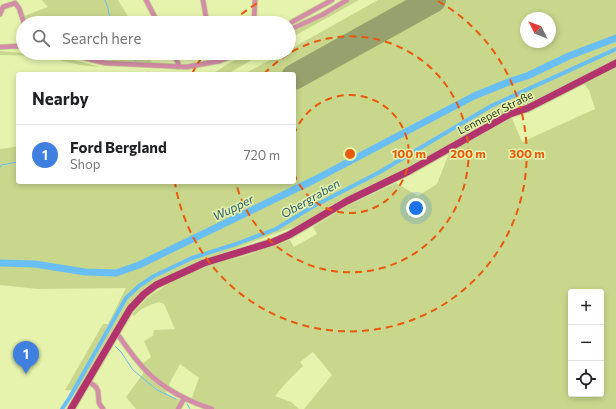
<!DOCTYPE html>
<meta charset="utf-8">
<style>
:root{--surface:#fff;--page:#f6f6f6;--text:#202124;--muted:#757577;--line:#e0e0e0;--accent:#1a73e8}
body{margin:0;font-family:Commissioner,sans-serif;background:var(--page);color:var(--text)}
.controls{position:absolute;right:12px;bottom:12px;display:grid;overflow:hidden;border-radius:4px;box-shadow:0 2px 6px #0003}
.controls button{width:36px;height:36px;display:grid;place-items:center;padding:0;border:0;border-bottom:1px solid var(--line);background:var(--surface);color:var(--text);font:20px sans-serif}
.compass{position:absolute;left:520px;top:12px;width:36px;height:36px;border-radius:50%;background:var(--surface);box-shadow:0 2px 6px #0003;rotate:312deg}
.you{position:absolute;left:416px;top:208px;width:14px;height:14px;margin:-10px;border:3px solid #fff;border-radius:50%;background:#1a73e8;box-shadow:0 0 0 6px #1a73e833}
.badge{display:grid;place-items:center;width:26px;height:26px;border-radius:50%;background:var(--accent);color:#fff;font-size:13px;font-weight:700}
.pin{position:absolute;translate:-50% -33px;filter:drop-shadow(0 1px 2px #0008)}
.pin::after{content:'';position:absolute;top:21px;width:14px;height:12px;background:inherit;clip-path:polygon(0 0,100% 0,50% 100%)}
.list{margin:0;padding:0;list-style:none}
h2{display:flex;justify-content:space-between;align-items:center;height:52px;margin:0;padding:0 16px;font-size:17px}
h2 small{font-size:13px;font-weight:400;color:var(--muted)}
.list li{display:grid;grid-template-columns:26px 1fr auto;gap:12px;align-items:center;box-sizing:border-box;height:60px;padding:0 16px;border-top:1px solid var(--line)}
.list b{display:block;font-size:15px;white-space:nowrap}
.list p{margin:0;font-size:13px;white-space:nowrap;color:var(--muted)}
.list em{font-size:13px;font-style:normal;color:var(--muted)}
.icon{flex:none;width:22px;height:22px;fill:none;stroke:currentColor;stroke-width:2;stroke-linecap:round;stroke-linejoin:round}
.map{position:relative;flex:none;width:616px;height:409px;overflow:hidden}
.search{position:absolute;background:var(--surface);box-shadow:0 2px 6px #0003;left:16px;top:16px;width:280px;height:44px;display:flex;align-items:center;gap:10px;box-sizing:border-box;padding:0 14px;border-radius:22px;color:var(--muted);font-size:15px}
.panel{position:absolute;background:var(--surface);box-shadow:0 2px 6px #0003;left:16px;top:72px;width:280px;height:112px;border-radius:4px}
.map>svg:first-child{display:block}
.green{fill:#c9d78d;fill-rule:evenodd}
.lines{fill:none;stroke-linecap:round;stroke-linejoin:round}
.stream{stroke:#69bff4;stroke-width:1}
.canal{stroke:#69bff4;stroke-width:4}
.river{stroke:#69bff4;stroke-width:7}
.runway{stroke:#97a16d;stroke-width:26}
.street-casing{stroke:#c5d193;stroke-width:6}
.primary-casing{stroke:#c5d193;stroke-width:9}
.street{stroke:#d48da6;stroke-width:4.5}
.primary{stroke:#b3346d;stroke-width:7}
.ring{fill:none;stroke:#e8590c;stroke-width:2;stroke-dasharray:7 5}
.labels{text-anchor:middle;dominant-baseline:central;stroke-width:3;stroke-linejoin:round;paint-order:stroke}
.street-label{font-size:11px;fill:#31361a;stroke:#e5f3ad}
.water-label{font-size:12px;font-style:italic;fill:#2e5c78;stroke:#e5f3ad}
.centre{fill:#e8590c;stroke:#e5f3ad;stroke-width:2}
.ring-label{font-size:12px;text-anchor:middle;font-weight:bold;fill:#e8590c;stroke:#e5f3ad;stroke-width:3;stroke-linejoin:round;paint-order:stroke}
</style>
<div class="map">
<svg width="616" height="409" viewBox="0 0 616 409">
<rect width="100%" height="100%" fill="#e5f3ad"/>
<g class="green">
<path d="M42 0H118L123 8 132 23H24L22 17 48 7Z"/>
<path d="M347 0H359L289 39V32Z"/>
<path d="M378 0H616V59L582 79 509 112 417 164 301 224 185 267 164 278 143 291 79 391 65 390 103 324H108L126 288 38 289 0 285V149L8 148 18 146V182H294V74H244L283 53H289V50ZM526 18H550V42H526Z"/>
<path d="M0 51 23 53H48L100 67 81 65 62 61 49 56 0 55Z"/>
<path d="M69 53H147L153 64 105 61Z"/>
<path d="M249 53H263L228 74H212L236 59Z"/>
<path d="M616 68V409H304L332 375 313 352 300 362 303 366 285 384 275 396 291 402 299 409H214L191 400 199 378 180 364 167 388 141 365 151 357 144 341 153 336 154 330 175 329 164 304 159 302C149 305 141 308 134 316L132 314 148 297 176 279 205 266 248 255 290 240 294 247 317 234 313 227 349 205 396 183 418 196 437 184 449 153 512 118 522 142 595 109 589 90 584 84ZM571 292H601V394H571Z"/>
<path d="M145 371 166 390V393L175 398 181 400 176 409H136L126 397Z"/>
</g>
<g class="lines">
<g class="stream">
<path d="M105 0 108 8 109 14 114 23"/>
<path d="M130 53 136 62"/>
<path d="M148 72V74"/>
<path d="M0 167 1 165 18 162"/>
<path d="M115 346 121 352 133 370 157 390 176 399"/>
<path d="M187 404 190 409"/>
</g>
<path class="canal" d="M62 409 70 397 126 298 139 286 154 276 192 258 236 244 276 229 312 207 378 173 491 106 616 49"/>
<path class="river" d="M0 263 35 264 85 272 116 273 139 265 314 180 474 96 511 81 527 76 569 56 616 38"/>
<path class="runway" d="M294 77 433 0"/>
<defs>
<g id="street">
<path d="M146 0 158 23"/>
<path d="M203 0 207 23"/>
<path d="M0 14 3 7 15 3 19 8 24 23"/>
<path d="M292 22 332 0"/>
<path d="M254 23 255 0"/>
<path d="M289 30 322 15 347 0"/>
<path d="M0 47 23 46"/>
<path d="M64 53 105 63 187 67 219 61 242 53"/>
<path d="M173 53 178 63V67"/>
<path d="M216 53 219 61"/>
<path d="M116 332C124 343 131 354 140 364 159 387 184 400 212 409"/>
<path d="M88 381 96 387 98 391 99 403 103 409"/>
<path d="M178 409 184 399"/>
</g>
<path id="primary" d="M71 409 130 309 144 294 156 285 204 263 273 242 289 235 347 201 409 171 510 114 528 108 616 63"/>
</defs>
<use href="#street" class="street-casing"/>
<use href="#primary" class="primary-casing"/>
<use href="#street" class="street"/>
<use href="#primary" class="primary"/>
</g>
<g class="ring">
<path d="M294 135A59 59 0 1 1 294 173"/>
<path d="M264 74A118 118 0 1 1 236 183"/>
<path d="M192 74A177 177 0 0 1 204 54M232 22A177 177 0 0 1 261 1M438 1A177 177 0 1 1 175 183"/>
</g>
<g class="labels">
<g class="street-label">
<text transform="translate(495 112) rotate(-27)">Lenneper Straße</text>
</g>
<g class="water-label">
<text transform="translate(310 198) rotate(-30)">Obergraben</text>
<text transform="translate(233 207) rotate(-26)">Wupper</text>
</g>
</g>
<circle cx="350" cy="154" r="6" class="centre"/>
<g class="ring-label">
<text x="409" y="158">100 m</text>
<text x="468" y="158">200 m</text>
<text x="527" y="158">300 m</text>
</g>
</svg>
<div class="controls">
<button>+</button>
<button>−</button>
<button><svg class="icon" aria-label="locate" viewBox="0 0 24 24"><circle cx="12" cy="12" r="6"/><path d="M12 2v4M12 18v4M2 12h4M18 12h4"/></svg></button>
</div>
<svg class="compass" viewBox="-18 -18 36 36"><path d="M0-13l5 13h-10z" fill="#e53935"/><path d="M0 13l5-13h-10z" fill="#757577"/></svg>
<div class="you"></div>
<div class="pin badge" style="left:26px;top:374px;background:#3f7fe0">1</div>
<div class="search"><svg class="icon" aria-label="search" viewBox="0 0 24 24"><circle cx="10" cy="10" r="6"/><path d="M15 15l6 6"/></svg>Search here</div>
<section class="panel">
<h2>Nearby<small></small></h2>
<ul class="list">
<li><span class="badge" style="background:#3f7fe0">1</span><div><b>Ford Bergland</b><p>Shop</p></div><em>720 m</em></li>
</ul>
</section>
</div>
